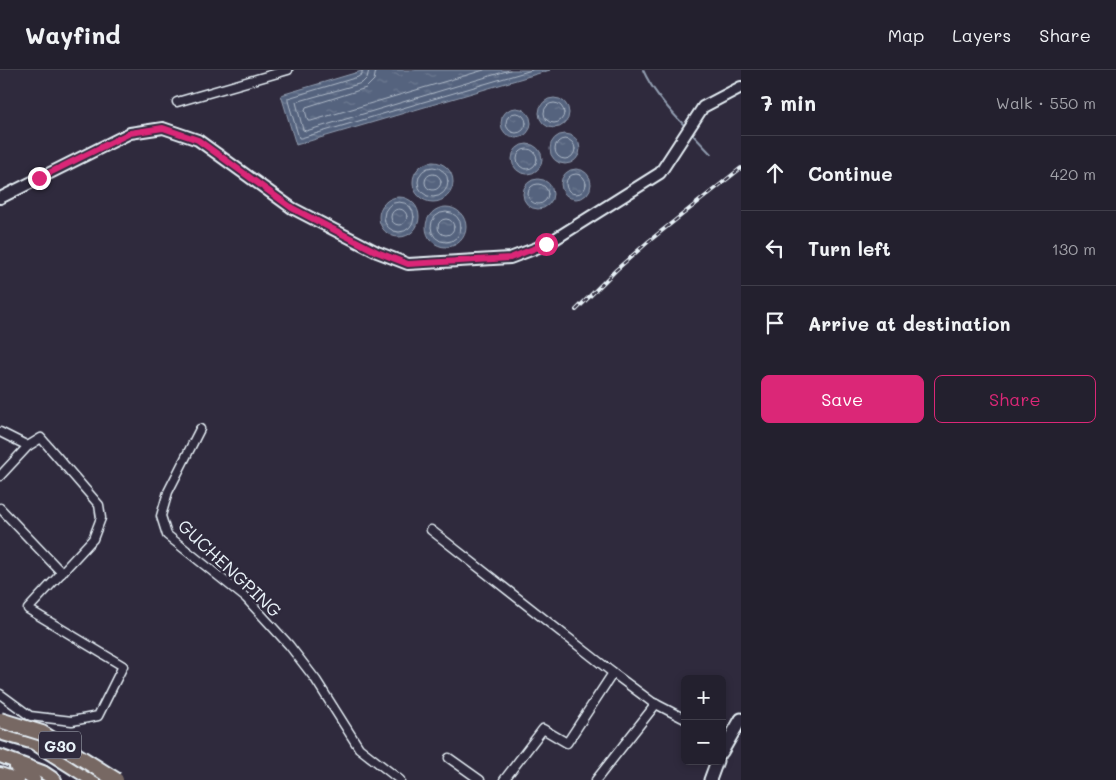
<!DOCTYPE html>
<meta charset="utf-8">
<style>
:root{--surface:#23202e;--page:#2b2836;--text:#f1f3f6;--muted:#a3a3aa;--line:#403e4a;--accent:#db2777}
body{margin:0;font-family:Mali,sans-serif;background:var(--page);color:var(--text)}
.controls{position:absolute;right:15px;bottom:15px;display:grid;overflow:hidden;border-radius:8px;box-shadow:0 2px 8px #0003}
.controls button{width:45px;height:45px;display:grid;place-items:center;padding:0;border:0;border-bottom:1px solid var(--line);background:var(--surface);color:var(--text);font:25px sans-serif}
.stop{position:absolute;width:15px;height:15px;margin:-11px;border:4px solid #db2777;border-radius:50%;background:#fff}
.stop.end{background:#db2777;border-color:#fff;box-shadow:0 1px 5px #0008}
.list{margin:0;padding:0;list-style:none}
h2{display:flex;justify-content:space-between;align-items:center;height:65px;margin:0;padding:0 20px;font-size:21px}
h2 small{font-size:16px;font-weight:400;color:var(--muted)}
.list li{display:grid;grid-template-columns:32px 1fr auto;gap:15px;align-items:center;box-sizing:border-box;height:75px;padding:0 20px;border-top:1px solid var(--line)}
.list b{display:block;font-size:19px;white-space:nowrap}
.list em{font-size:16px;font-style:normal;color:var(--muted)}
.actions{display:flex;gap:10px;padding:15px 20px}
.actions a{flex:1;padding:11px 0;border:1px solid var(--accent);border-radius:8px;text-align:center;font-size:18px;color:var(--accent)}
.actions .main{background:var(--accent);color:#fff}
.icon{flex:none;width:28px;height:28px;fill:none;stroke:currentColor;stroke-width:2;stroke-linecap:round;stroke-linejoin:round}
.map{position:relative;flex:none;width:741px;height:710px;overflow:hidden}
header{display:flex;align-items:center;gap:30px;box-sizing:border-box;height:70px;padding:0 25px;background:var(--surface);border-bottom:1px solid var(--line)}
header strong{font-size:24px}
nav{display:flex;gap:28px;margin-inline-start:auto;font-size:18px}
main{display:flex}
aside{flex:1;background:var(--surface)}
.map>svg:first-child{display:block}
.water{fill:url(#water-ripples);stroke:#909caf}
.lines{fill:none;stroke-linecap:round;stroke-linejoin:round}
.shore{stroke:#adb8c7;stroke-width:1}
.stream{stroke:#909caf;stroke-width:2}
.minor-casing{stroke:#e8f1f8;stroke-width:11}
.tertiary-casing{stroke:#e8f1f8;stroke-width:14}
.secondary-casing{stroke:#e8f1f8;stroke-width:15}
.trunk-casing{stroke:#e8f1f8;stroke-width:16}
.motorway-casing{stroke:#e8f1f8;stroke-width:18}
.minor{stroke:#2f2a3d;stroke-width:8}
.tertiary{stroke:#2f2a3d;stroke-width:10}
.secondary{stroke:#2f2a3d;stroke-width:11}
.trunk{stroke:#776864;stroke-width:12}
.motorway{stroke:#776864;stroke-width:14}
.rail-casing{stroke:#e8f1f8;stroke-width:4}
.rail{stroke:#2f2a3d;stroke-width:2;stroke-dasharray:5.5;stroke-linecap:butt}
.motorway-bridge-casing{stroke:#e8f1f8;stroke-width:18;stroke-linecap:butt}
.motorway-bridge{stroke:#776864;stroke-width:14}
.route{stroke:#db2777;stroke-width:6}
.labels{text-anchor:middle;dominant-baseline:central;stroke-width:5;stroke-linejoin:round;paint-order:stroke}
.shield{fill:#2f2a3d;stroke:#b0b5c0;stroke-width:1}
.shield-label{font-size:16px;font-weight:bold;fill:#e8f1f8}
.street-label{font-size:18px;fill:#e8f1f8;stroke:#2f2a3d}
</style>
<header>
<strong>Wayfind</strong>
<nav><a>Map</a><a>Layers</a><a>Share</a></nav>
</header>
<main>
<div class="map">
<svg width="741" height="710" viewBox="0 0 741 710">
<defs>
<pattern id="water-ripples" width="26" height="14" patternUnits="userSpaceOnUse" patternTransform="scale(1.25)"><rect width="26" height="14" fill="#55637e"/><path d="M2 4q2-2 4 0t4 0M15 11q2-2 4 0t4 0" fill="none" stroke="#6d7a91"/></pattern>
</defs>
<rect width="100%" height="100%" fill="#2f2a3d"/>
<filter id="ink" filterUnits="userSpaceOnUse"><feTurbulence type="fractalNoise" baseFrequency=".02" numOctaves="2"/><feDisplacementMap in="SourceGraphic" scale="10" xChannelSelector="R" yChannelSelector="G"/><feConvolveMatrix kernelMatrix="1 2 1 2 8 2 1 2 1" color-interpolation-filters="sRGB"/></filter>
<g filter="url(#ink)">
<g class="water">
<path d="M365 0H550L296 75 281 25Z"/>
<circle cx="554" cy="43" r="15"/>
<circle cx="516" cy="53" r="15"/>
<circle cx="565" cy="79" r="15"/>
<circle cx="527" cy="89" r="15"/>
<circle cx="433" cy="112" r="20"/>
<circle cx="576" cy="114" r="15"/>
<circle cx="538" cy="124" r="15"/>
<circle cx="399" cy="147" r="20"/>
<circle cx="446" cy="157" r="20"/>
</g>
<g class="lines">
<g class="shore">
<path d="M362 0V4L358 7 288 28V31L299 68H301L532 0"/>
<path d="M369 0 367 8 362 13 296 32 303 60 306 61 510 0"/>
<path d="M376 0 374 10 366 18 306 37 305 40 308 51H311L484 0"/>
<circle cx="554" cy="43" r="10"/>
<circle cx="516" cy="53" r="10"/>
<circle cx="565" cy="79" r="10"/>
<circle cx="527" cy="89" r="10"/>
<circle cx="433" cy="112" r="15"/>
<circle cx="433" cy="112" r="8"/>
<circle cx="576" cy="114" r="10"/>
<circle cx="538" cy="124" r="10"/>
<circle cx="399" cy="147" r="15"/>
<circle cx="399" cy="147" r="8"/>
<circle cx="446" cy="157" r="15"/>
<circle cx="446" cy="157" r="8"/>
</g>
<g class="stream">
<path d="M643 0C652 20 669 40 684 55"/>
<path d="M692 64 711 84"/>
</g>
<defs>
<g id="minor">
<path d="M177 32 288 0"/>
<path d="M200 359 168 422 161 446 167 465 246 528 289 575 316 610 359 678 400 710"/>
<path d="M0 362 28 376 41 368 99 435 101 448 93 469 28 539 123 596 98 646 72 651 30 646 0 624"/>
<path d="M0 406 28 376"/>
<path d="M0 438 62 503"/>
<path d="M431 460 613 603 652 632 685 649"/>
<path d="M449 688 480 710"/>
<path d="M504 710 543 659 567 673 613 603"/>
<path d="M596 710 656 634"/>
</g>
<path id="tertiary" d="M0 128 130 63 163 58 198 70 292 138 377 182 408 194 510 188 547 174 660 103 703 37 741 17"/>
<g id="secondary">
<path d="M722 682 741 649"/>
<path d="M710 710 717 691"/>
</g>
<g id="trunk">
<path d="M0 686 43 702 55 710"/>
<path d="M16 697 34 710"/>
<path d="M0 704 18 710"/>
</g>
<path id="motorway" d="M0 662 34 672 94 710"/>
</defs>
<use href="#minor" class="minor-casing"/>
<use href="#tertiary" class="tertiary-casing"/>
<use href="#secondary" class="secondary-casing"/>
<use href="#trunk" class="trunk-casing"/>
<use href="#motorway" class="motorway-casing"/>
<use href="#minor" class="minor"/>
<use href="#tertiary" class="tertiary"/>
<use href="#secondary" class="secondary"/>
<use href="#trunk" class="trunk"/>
<use href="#motorway" class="motorway"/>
<defs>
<path id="rail" d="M576 240 616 200 649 171 741 98"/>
</defs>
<use href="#rail" class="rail-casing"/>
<use href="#rail" class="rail"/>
<defs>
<path id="motorway-bridge" d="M0 650 42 663 116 710"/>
</defs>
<use href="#motorway-bridge" class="motorway-bridge-casing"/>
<use href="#motorway-bridge" class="motorway-bridge"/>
</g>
</g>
<g class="lines" filter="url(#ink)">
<path class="route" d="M39 108 130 63 163 58 198 70 292 138 377 182 408 194 510 188 546 174"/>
</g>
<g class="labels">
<rect class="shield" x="39" y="661.5" width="42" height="27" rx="4"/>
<g class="shield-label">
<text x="60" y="675">G30</text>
</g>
<g class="street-label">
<text transform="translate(230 498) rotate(43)">GUCHENGPING</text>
</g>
</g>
</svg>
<div class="controls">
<button>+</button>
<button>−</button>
</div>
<div class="stop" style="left:546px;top:174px"></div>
<div class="stop end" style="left:39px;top:108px"></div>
</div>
<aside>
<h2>7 min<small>Walk · 550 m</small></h2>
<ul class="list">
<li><svg class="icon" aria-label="ahead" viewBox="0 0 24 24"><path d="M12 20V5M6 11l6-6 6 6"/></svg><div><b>Continue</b></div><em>420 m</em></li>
<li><svg class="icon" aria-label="left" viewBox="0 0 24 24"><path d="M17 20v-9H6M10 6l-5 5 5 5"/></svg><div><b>Turn left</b></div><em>130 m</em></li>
<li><svg class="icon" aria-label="arrive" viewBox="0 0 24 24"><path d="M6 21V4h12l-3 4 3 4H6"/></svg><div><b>Arrive at destination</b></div></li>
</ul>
<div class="actions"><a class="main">Save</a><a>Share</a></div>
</aside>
</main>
